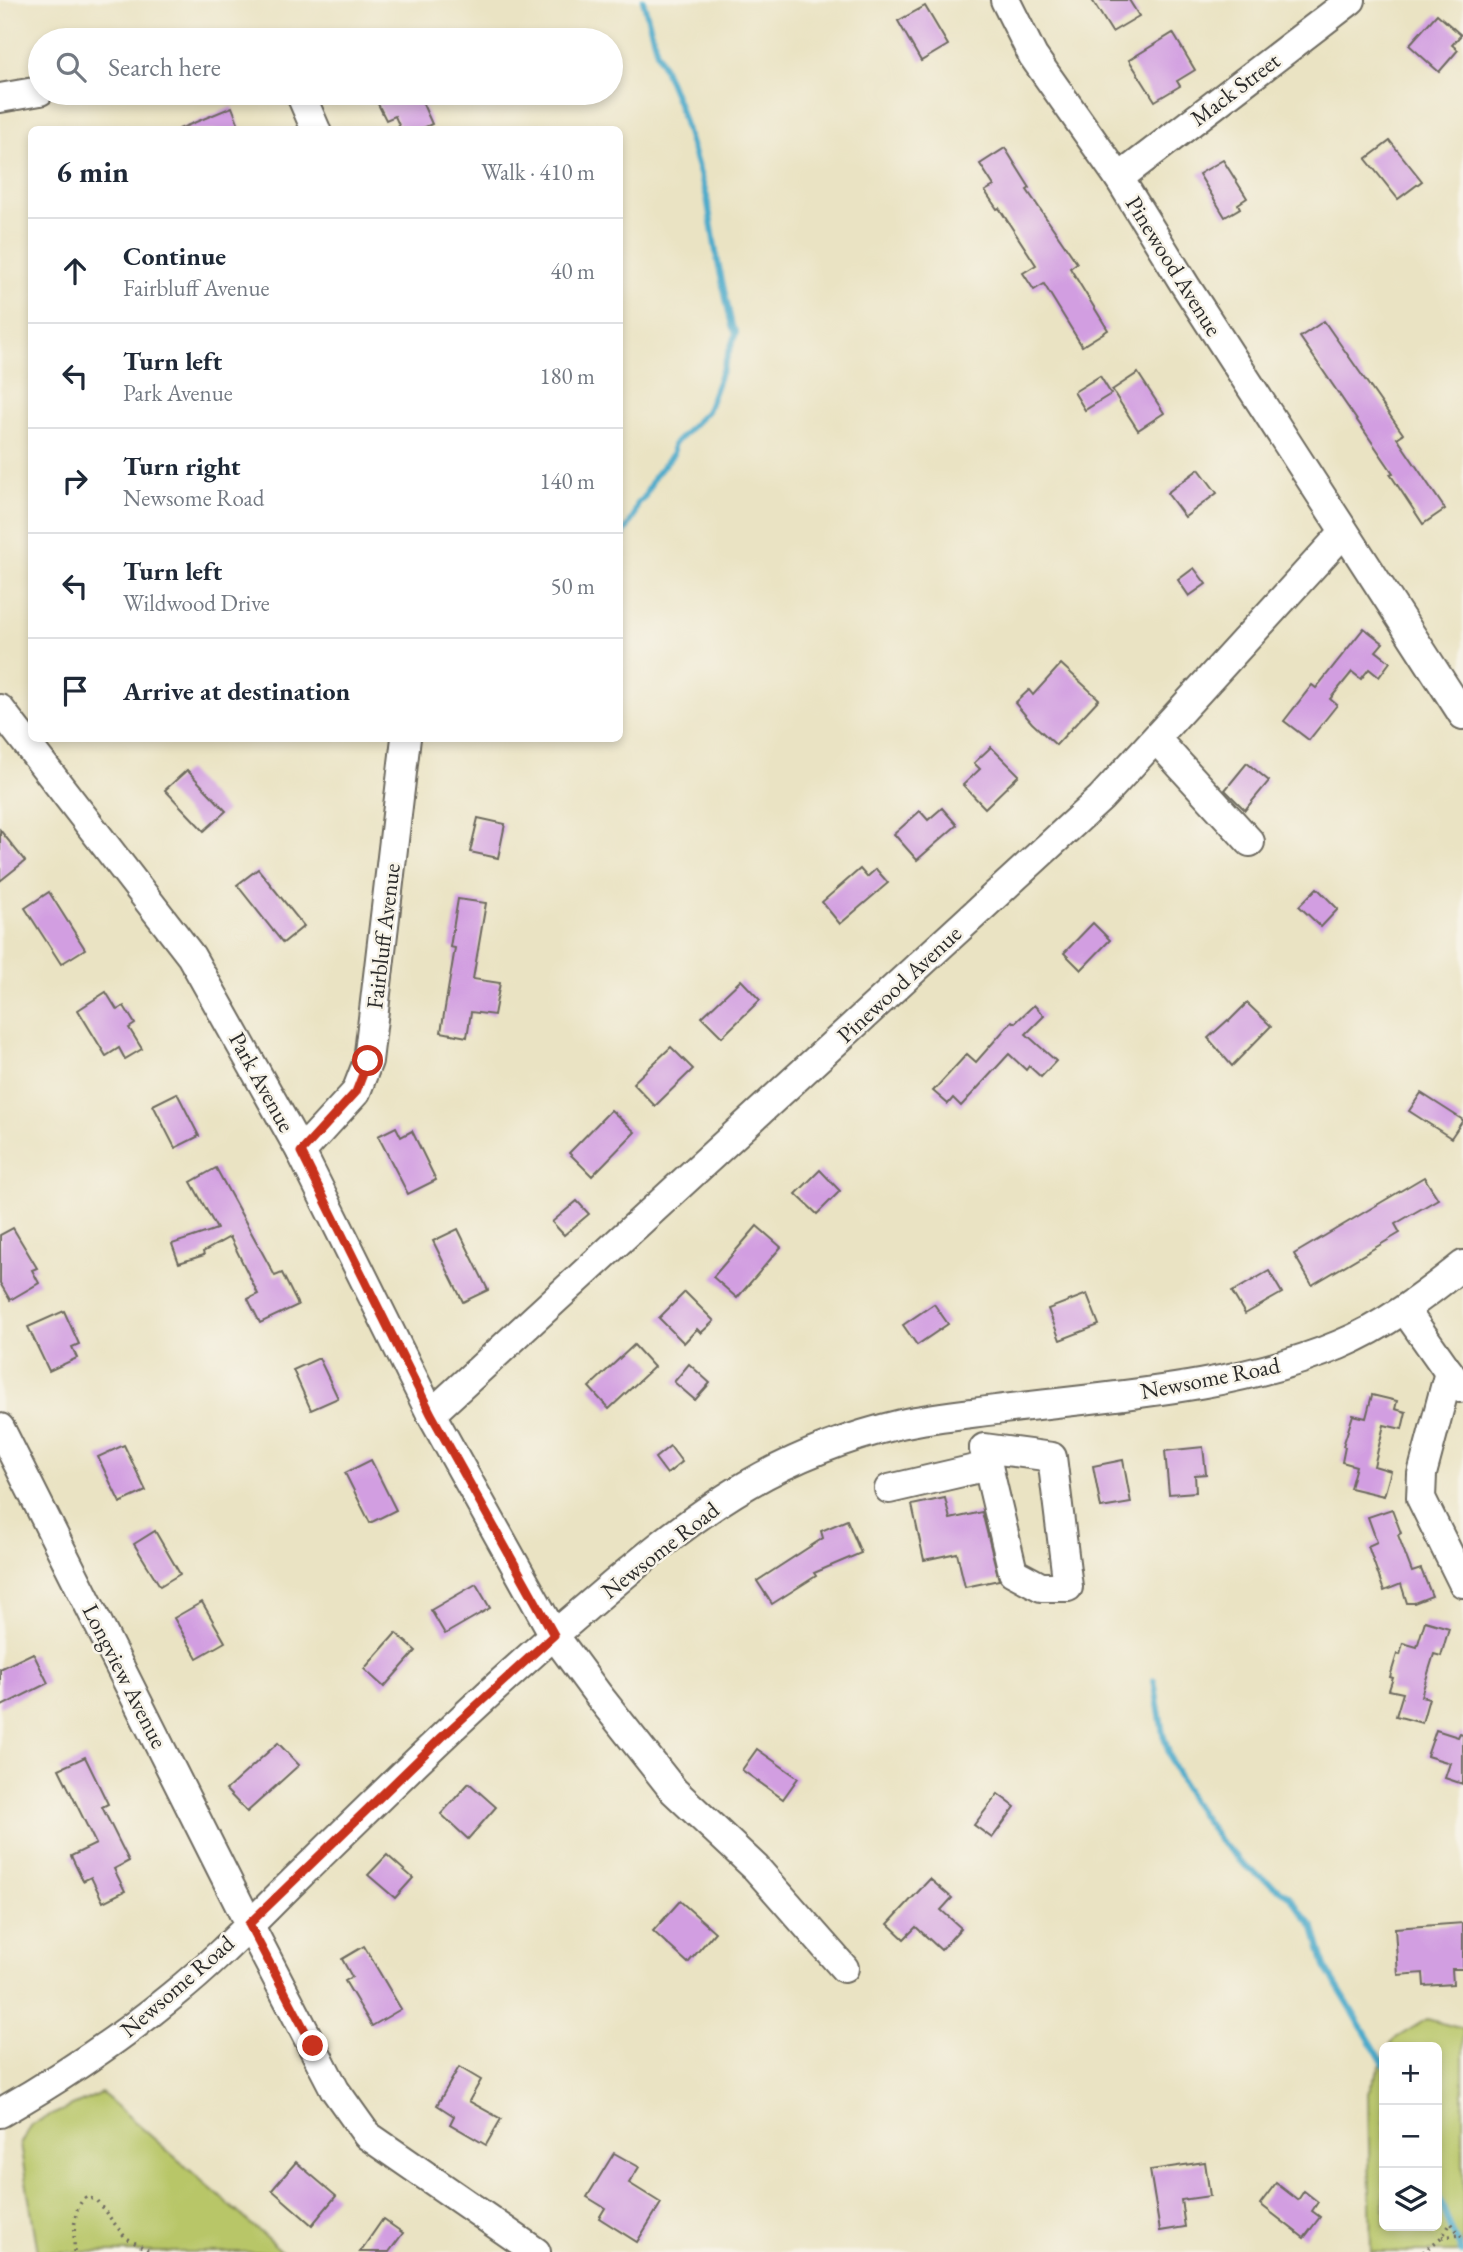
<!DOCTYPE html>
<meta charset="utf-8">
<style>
:root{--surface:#fff;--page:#f2f2f3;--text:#1f2937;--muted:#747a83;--line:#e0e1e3}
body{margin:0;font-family:"EB Garamond",serif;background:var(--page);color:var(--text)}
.controls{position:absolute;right:21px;bottom:21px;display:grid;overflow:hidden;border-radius:10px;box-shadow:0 4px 10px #0003}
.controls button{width:63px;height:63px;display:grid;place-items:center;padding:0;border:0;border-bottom:2px solid var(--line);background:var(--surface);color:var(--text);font:35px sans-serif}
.stop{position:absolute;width:21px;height:21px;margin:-16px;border:5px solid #c8321e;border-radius:50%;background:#fff}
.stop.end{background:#c8321e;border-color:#fff;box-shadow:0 2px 7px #0008}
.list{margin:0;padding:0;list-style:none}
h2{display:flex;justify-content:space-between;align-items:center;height:91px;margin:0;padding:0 28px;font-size:30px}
h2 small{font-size:23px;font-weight:400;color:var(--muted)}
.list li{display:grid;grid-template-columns:46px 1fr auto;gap:21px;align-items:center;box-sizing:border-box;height:105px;padding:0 28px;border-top:2px solid var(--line)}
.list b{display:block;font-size:26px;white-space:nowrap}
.list p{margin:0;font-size:23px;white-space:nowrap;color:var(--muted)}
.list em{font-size:23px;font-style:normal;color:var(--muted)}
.icon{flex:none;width:38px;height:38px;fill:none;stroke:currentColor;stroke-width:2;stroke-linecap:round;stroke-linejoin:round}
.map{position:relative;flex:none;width:1463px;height:2252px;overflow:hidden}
.search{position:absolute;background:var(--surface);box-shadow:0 4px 10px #0003;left:28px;top:28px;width:595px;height:77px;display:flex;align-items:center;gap:18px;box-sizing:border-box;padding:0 24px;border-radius:38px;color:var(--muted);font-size:26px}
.panel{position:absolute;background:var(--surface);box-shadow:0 4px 10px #0003;left:28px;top:126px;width:595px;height:616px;border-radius:10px}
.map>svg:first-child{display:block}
.green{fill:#b8c668;stroke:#72784a;stroke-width:2}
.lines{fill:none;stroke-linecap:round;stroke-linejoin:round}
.stream{stroke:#4baaca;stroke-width:6}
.building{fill:#d29ee1}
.minor-casing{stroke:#6e6b60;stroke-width:32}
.path{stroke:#6e6b60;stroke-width:3.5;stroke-dasharray:2 5;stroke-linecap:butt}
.minor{stroke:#fff;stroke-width:28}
.route{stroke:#c8321e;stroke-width:9}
.labels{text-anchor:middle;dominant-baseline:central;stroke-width:5;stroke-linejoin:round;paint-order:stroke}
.street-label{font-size:23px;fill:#2b2b2b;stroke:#f7f3e8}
</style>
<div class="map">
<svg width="1463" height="2252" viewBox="0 0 1463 2252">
<rect width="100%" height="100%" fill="#f7f3e8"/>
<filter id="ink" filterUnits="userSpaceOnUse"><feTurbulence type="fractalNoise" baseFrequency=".0143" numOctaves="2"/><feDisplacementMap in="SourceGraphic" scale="14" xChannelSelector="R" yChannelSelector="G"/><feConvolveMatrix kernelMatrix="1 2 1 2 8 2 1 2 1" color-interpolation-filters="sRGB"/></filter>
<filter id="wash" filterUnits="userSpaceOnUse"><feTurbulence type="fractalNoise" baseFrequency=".00686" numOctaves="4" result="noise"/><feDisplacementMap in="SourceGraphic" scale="28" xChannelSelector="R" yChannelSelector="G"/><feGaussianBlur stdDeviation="1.57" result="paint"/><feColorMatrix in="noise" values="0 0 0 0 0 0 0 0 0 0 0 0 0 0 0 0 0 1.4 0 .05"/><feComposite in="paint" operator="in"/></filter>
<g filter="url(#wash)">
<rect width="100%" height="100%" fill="#eae3c3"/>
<g class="green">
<path d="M1427 2019 1463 2029V2252H1371L1368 2092 1384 2058V2226H1437V2047H1389L1393 2040Z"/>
<path d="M102 2093 283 2252H38L20 2145 31 2124Z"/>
</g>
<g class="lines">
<g class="stream">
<path d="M620 540 633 518 638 503 644 498 654 477 673 454V445L707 411 736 333 732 326 717 258 707 197 678 103 657 52 643 0"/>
<path d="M1154 1680 1163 1734 1172 1763 1191 1800 1219 1840 1245 1866 1289 1896 1314 1928 1325 1966 1384 2064"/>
<path d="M1437 2192 1453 2234 1462 2252"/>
</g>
</g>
<g id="blocks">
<g class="building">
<path d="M1092 0H1129L1139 16 1112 32Z"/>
<path d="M925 6 948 45 921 61 898 21Z"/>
<path d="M1437 14 1461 35 1452 45 1458 50 1439 72 1409 45Z"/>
<path d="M1173 33 1195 70 1177 81 1180 86 1155 101 1129 60Z"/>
<path d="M397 93H418L432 124 419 130H401L395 116 386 120 377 102Z"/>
<path d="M232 107 241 130H179V129Z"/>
<path d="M1390 141 1422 181 1398 199 1366 159Z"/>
<path d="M1005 148 1030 188 1027 190 1077 263 1070 268 1108 330 1082 346 1044 284 1034 290 1023 273 1036 265 999 208 997 209 985 191 994 186 980 164Z"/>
<path d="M1223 160 1247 198 1238 204 1240 208 1225 217 1199 174Z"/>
<path d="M1324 321 1403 434 1397 438 1445 509 1423 524 1390 474 1393 473 1300 337Z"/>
<path d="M1138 373 1164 413 1138 430 1112 390Z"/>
<path d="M1100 376 1111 394 1085 410 1074 392Z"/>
<path d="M1199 469 1217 493 1185 517 1167 493Z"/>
<path d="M1194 568 1206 584 1189 596 1178 580Z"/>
<path d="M1364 628 1383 643 1376 651 1390 662 1379 677 1369 669 1361 679 1352 672 1330 699 1337 705 1309 740 1284 721 1312 685 1316 688Z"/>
<path d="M1061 664 1099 699 1056 745 1032 723 1015 703 1029 690 1033 695Z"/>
<path d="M991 747 1019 775 985 808 963 785 980 769 974 763Z"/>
<path d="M1247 763 1269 781 1245 810 1225 790Z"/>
<path d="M187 770 226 811 204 831 165 790Z"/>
<path d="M942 808 957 825 917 860 894 834 920 811 928 820Z"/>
<path d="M478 818 505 824 498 858 470 852Z"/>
<path d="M0 830 25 861 0 881Z"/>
<path d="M258 869 304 926 283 943 237 885Z"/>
<path d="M860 869 867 877 876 869 888 883 840 924 822 902Z"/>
<path d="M1317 888 1338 909 1321 927 1299 906Z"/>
<path d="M49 892 85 949 61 964 25 908Z"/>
<path d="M458 899 486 903 473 979 500 983 494 1015 471 1012 467 1037 441 1032 455 948 450 947Z"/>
<path d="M1093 923 1110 940 1081 970 1064 953Z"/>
<path d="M741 980 760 1000 722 1037 702 1017Z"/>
<path d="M106 992 117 1010 124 1006 135 1024 129 1028 142 1049 125 1059 119 1048 106 1056 78 1010Z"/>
<path d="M1247 1003 1271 1026 1232 1066 1208 1038 1228 1020 1229 1021Z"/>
<path d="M1034 1005 1044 1016 1026 1034 1056 1061 1041 1077 1029 1066 1026 1070 1009 1054 961 1106 953 1098 948 1104 933 1091 967 1054 976 1062 1012 1021 1015 1023Z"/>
<path d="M671 1047 693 1069 655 1106 633 1083Z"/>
<path d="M177 1093 199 1136 175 1148 153 1105Z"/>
<path d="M1421 1093 1463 1120 1451 1138 1409 1111Z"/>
<path d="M611 1110 635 1132 592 1176 569 1153Z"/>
<path d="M396 1127 401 1137 412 1131 436 1180 408 1194 378 1136Z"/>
<path d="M216 1168 275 1276 282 1273 298 1305 260 1323 248 1299 258 1294 230 1237 203 1252 204 1255 179 1263 172 1244 217 1229 191 1182Z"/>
<path d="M820 1170 840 1191 817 1214 796 1194Z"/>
<path d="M1424 1177 1438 1199 1395 1224 1400 1233 1312 1285 1294 1254Z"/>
<path d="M577 1201 589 1214 564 1235 552 1222Z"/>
<path d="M757 1226 781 1247 737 1298 713 1277Z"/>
<path d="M13 1228 37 1268 32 1270 39 1283 10 1300 0 1283V1235Z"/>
<path d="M458 1229 488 1290 463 1302 433 1241Z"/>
<path d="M1269 1271 1282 1293 1245 1314 1232 1292Z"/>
<path d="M685 1292 714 1321 701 1333 697 1329 684 1343 659 1318Z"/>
<path d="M1087 1294 1099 1325 1060 1340 1048 1309Z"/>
<path d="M934 1304 948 1324 917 1345 903 1325Z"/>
<path d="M64 1311 79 1344 72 1347 77 1358 49 1371 28 1327Z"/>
<path d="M634 1345 654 1367 609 1409 589 1387Z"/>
<path d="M319 1358 338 1398 311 1410 293 1370Z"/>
<path d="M689 1364 710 1383 695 1400 674 1382Z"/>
<path d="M1372 1395 1397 1401 1395 1409 1406 1412 1402 1429 1384 1425 1374 1466 1391 1471 1384 1496 1350 1488 1356 1466 1342 1462 1345 1447 1343 1446 1353 1415 1366 1418Z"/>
<path d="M124 1445 146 1491 120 1503 98 1457Z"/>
<path d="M670 1446 682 1462 667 1474 655 1458Z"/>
<path d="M1203 1447 1206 1474 1195 1475 1196 1492 1169 1494 1165 1451Z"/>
<path d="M371 1460 396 1510 370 1523 345 1473Z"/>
<path d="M1123 1460 1131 1503 1101 1508 1093 1466Z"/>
<path d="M945 1498 950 1519 982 1512 999 1580 965 1587 957 1553 924 1560 912 1505Z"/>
<path d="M1392 1509 1401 1533 1398 1535 1412 1572 1421 1569 1432 1596 1414 1603H1407L1401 1584 1384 1591 1368 1546 1377 1542 1368 1517Z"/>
<path d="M847 1520 861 1553 814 1573 816 1576 772 1604 757 1581 823 1538 821 1531Z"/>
<path d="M155 1531 180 1574 160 1586 134 1544Z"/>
<path d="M476 1584 490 1608 445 1634 431 1610Z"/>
<path d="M202 1602 225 1642 197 1658 174 1618Z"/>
<path d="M1425 1621 1449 1628 1441 1656 1434 1654 1421 1696 1429 1698 1422 1723 1396 1716 1403 1693 1389 1690 1393 1678 1390 1677 1397 1654 1400 1655 1403 1643 1417 1647Z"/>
<path d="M396 1633 416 1651 384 1687 364 1669Z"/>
<path d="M33 1653 48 1683 0 1707V1669Z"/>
<path d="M1436 1730 1458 1737 1460 1733 1463 1734V1784L1445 1778 1450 1763 1427 1756Z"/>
<path d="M278 1743 299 1765 247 1812 226 1790Z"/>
<path d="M757 1749 798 1778 783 1799 742 1770Z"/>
<path d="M85 1757 108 1804 102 1807 129 1861 114 1869 125 1891 103 1902 91 1877 83 1881 71 1856 96 1844 59 1769Z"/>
<path d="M469 1783 496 1807 468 1839 441 1814Z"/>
<path d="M998 1794 1015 1807 992 1838 974 1825Z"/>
<path d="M387 1855 413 1878 395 1898 368 1875Z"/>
<path d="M930 1879 952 1898 941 1910 961 1928 941 1950 916 1927 904 1939 888 1924Z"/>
<path d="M680 1901 715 1932 688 1963 653 1931Z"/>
<path d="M1463 1923V1969H1452L1453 1984 1424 1986 1423 1973 1398 1975 1395 1928Z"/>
<path d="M364 1946 401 2009 372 2026 345 1981 352 1977 342 1959Z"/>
<path d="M459 2067 481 2080 469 2101 501 2119 486 2145 450 2124 454 2116 437 2105Z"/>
<path d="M614 2153 639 2167 629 2183 661 2203 637 2242 599 2218 605 2208 587 2197Z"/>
<path d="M296 2162 336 2196 312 2225 272 2190Z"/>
<path d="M1205 2162 1210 2196 1181 2200 1185 2227 1160 2231 1150 2170Z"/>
<path d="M1276 2183 1298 2200 1304 2191 1318 2202 1312 2211 1320 2217 1304 2238 1260 2204Z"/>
<path d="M383 2219 403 2233 389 2252H360Z"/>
</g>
</g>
</g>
<g filter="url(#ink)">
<use href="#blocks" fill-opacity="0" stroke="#6e6b60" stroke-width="2"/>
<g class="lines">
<defs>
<g id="minor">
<path d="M1005 0 1033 56 1119 178 1185 285 1463 715"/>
<path d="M300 93 316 130"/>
<path d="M0 98 40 91"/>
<path d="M1119 178 1351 0"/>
<path d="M0 709 191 956 301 1152 431 1414 554 1635 599 1696 674 1791 756 1868 844 1968"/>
<path d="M1156 739 1250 842"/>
<path d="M301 1152 356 1092 368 1061 406 738"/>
<path d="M1405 1310 1460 1388"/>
<path d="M1449 1372 1422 1474 1421 1498 1463 1583"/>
<path d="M431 1414 1101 798 1344 532"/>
<path d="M0 1428 249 1924 335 2090 367 2135 536 2252"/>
<path d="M984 1448 1052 1457 1068 1587H1041L1013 1572 988 1466"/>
<path d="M889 1489 988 1466 984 1449"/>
<path d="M0 2113C63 2077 117 2041 173 1995 218 1959 259 1915 300 1875 392 1785 483 1695 581 1612 633 1567 687 1520 747 1485 795 1457 847 1437 901 1424 932 1417 965 1414 996 1410 1108 1396 1235 1389 1339 1345 1385 1326 1424 1296 1463 1265"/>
</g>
</defs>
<use href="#minor" class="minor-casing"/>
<g class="path">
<path d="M1442 2237 1460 2235"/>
<path d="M74 2252C75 2234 71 2209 86 2197L96 2200 125 2237 151 2252"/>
<path d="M1423 2252 1442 2237 1451 2223 1463 2239"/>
</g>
<use href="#minor" class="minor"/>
</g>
</g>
<g class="lines" filter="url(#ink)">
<path class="route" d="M313 2046 249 1924 442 1737 554 1635 431 1414 301 1152 356 1092 368 1061"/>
</g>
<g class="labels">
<g class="street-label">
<text transform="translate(1235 89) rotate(-37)">Mack Street</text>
<text transform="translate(1174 266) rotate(58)">Pinewood Avenue</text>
<text transform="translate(383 936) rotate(-83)">Fairbluff Avenue</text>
<text transform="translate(899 984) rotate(-43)">Pinewood Avenue</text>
<text transform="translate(262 1082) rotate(61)">Park Avenue</text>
<text transform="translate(1210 1378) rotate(-11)">Newsome Road</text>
<text transform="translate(660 1550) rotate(-38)">Newsome Road</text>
<text transform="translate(125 1676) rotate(63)">Longview Avenue</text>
<text transform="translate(177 1986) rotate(-41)">Newsome Road</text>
</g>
</g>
</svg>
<div class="controls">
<button>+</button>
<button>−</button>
<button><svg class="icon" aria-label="layers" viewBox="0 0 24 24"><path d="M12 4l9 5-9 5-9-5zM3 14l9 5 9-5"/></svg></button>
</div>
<div class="stop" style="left:368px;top:1061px"></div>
<div class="stop end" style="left:313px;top:2046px"></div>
<div class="search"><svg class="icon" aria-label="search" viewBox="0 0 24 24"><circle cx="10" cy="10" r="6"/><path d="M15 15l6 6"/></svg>Search here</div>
<section class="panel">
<h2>6 min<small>Walk · 410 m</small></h2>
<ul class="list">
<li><svg class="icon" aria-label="ahead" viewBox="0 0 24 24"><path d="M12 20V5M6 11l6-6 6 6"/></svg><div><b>Continue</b><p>Fairbluff Avenue</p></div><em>40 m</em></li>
<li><svg class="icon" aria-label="left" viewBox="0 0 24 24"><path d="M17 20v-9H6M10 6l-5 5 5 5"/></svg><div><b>Turn left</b><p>Park Avenue</p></div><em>180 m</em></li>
<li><svg class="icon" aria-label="right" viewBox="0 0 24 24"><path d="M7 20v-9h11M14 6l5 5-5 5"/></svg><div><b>Turn right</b><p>Newsome Road</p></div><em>140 m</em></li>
<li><svg class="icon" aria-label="left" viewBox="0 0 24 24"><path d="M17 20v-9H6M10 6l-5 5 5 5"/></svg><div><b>Turn left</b><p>Wildwood Drive</p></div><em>50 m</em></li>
<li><svg class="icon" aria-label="arrive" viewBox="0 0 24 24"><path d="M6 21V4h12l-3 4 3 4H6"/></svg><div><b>Arrive at destination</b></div></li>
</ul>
</section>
</div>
